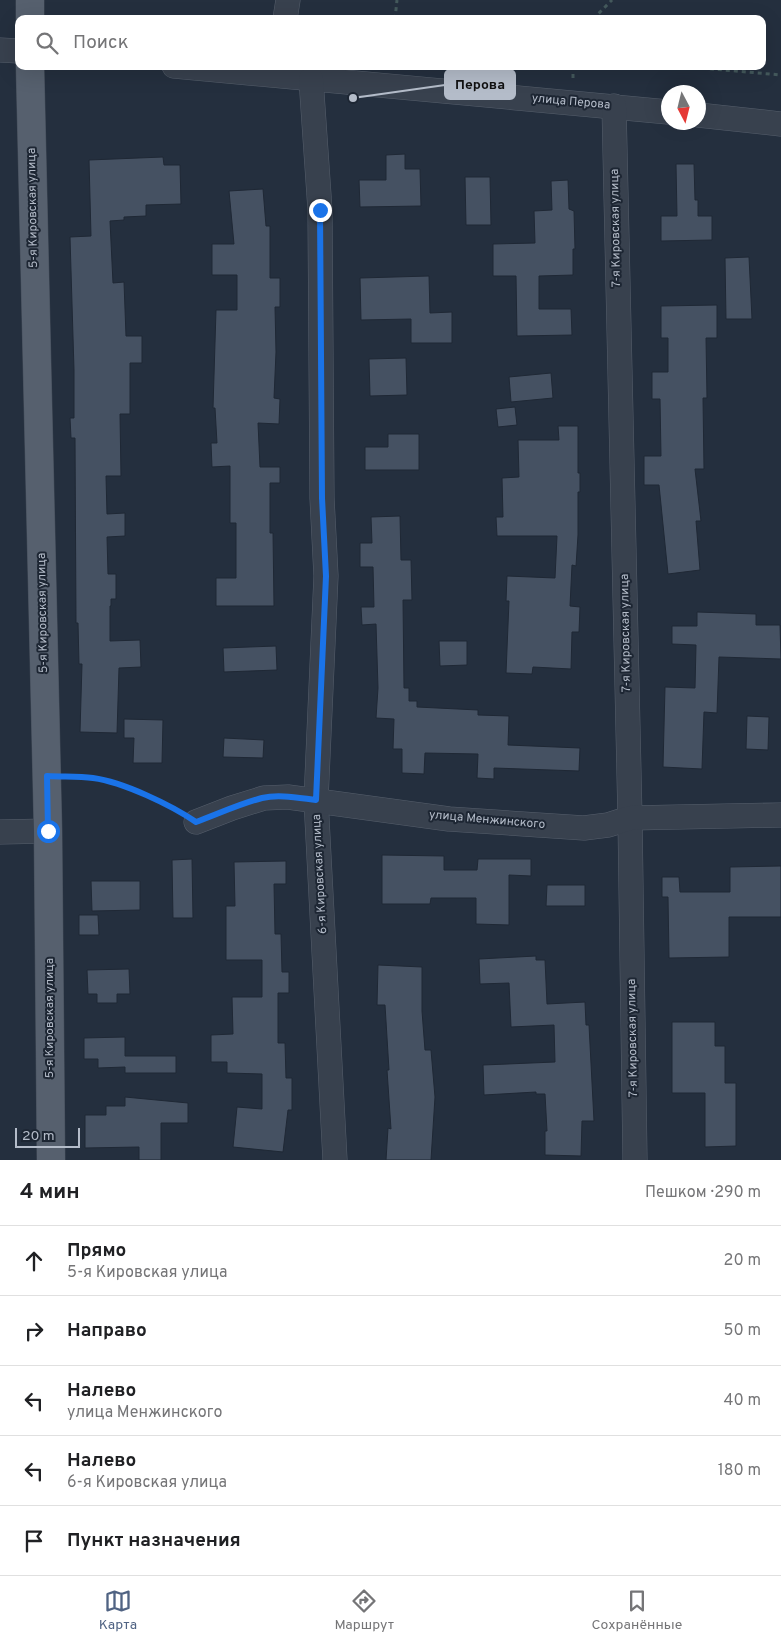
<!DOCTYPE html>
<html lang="ru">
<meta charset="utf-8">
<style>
:root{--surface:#fff;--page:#f2f2f2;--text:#202124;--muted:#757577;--line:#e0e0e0;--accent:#506383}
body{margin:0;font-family:Overpass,sans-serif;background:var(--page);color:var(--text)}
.compass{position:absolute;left:661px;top:85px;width:45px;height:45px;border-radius:50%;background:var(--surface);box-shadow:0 5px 20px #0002;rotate:173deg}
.scale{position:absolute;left:15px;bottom:12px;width:65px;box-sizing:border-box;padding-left:5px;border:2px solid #b4bcc9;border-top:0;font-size:14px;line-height:18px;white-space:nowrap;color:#b4bcc9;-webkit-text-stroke:4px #1d2633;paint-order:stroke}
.stop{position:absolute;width:15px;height:15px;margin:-11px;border:4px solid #1a73e8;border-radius:50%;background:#fff}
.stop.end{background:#1a73e8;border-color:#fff;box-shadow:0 1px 5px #0008}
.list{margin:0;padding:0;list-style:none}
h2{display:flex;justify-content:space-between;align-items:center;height:65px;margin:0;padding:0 20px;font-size:21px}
h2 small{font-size:16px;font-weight:400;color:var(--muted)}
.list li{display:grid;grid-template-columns:32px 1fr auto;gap:15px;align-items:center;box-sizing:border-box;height:70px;padding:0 20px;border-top:1px solid var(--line)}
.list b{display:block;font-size:19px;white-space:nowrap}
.list p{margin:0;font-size:16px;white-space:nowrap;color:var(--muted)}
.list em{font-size:16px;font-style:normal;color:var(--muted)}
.icon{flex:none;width:28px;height:28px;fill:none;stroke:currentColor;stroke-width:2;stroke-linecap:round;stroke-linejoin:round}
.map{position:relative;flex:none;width:781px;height:1160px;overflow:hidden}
.search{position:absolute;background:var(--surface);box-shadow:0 5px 20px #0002;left:15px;right:15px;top:15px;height:55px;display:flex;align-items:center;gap:12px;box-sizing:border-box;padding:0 18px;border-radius:10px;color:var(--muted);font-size:19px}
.sheet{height:415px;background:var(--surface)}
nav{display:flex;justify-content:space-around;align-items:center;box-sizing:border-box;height:70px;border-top:1px solid var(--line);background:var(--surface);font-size:14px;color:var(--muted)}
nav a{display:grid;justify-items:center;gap:2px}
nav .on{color:var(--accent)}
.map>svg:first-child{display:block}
.building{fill:#455162;stroke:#1f2835}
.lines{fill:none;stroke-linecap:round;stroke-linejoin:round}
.minor-casing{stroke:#565f6c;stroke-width:25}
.major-casing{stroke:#414a57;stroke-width:29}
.path{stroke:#44595c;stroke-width:3;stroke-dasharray:4 4;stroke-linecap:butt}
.minor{stroke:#38414e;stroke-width:24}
.major{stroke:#56606e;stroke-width:28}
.route{stroke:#1a73e8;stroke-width:6}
.labels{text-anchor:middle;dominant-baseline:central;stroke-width:4;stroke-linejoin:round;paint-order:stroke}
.street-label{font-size:12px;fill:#b4bcc9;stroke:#1d2633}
.leader{fill:none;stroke:#b4bcc9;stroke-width:2}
.callout-dot{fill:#b4bcc9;stroke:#1d2633;stroke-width:2}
.callout{fill:#b4bcc9;stroke:#b4bcc9;stroke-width:2}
.callout-label{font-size:14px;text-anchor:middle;font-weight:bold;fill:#111}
</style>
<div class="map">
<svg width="781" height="1160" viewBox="0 0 781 1160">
<rect width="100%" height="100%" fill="#242f3e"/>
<g class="building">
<path d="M405 154V169H420L421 206 360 207 359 180H386V155Z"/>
<path d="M163 157 164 165H180L181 204 146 205V216L124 217V220L110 221 113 283 124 282 126 336H142V363H130V414H120L121 476H106L107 514 125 513V536L107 537 108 574H116V599H111V606H110V641L140 640 141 667 119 668 117 733 80 732 82 664H79L78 623H76L75 438H71L70 418H74V370L70 237 91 236 89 160Z"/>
<path d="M676 164H694L695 200H698V216H712V240L661 241V216H677Z"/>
<path d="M465 177H490L491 225H466Z"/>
<path d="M568 180 569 209 574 211 575 249H573V275L539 276V309H571L572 335 517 336 516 276H493V244L535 243 534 211 552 210 551 181Z"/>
<path d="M263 189 266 226H270V278H280V307H275L276 352 274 398 280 399 279 424 258 423 260 467H280V483H270V533H273L274 606H216V578H236V523H230V466L212 467 211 443H217L215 408H213L216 310H237V275H212V244H234L229 191Z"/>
<path d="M749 257 752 319H726L725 258Z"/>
<path d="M429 276 430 313 452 312V343H411V319L361 320 360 278Z"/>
<path d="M717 305V338H706L707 398H703L704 469H695L701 521H696L700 570 668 574 659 485H644V456H661L660 399H652V372H668V338H661V306Z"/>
<path d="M406 358 407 395 370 396 369 359Z"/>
<path d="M551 373 553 398 511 402 509 377Z"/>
<path d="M515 407 517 425 498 427 496 409Z"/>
<path d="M558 426H578V473H580V492H578V535L576 566 572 565 570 606 580 607 579 632H572L571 669 533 667 532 674 506 673 509 601H506L507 576 555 578 557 536H497L496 517H503L502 478 519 477 518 440H559Z"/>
<path d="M388 434H419V470H365V447H388Z"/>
<path d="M400 516 401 560H411L412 600H403L404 688H409V701H417V707L478 710V715L509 716 508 745 580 748 579 771 494 768V779L477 778 478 754 425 753 424 774 402 773V749H393L394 719 376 718 378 688 376 624 362 625 361 607H374L373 567H360V543H372L371 517Z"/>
<path d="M697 612 756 614V625H780L781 659 719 657 717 713 704 712 702 769 663 767 665 687 695 688 696 645 672 644V626H697Z"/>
<path d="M439 641H467V665L440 666Z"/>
<path d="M276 646 277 670 224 672 223 648Z"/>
<path d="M747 716 769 717 768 750 746 749Z"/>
<path d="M124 719 163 720 162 763H133L134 738H124Z"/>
<path d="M224 738 264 740 263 758 223 757Z"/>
<path d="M382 855 444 856V870H477L478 859H531V876L509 875V925L476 924V898H431L430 904H382Z"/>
<path d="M192 859 193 918H173L172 860Z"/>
<path d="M286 861V884H274L275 934H281L282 972H289V993H278V1043H285L286 1078H292V1110H288L283 1152 233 1147 237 1107 262 1109V1074L227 1073V1062H211V1035L233 1034 232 997H262V960H226V906H235L234 862Z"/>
<path d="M781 866V917H729V957L669 958 668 897H662V877H679L680 892H730V867Z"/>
<path d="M91 881H140V910L92 911Z"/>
<path d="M547 885H585V906H546Z"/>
<path d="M79 915H98L99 935H79Z"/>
<path d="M536 956V960H545L547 1004 585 1002 586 1025H589L594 1121H582L581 1156 545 1155V1131H547L545 1094H536V1092L484 1095 483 1065 555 1062 554 1025 511 1027 509 983 480 984 479 959Z"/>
<path d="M378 965 422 967V1011L425 1050H431L435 1097 431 1160H386L388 1128 391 1129 387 1070H389L385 1005H377Z"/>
<path d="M129 969 130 994H117V1003H97V994H88L87 970Z"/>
<path d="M672 1022H715V1046H725V1083H736V1146L705 1147V1093H672Z"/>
<path d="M125 1037V1056H176V1073H125V1067L98 1068V1059H84V1038Z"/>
<path d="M125 1097 188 1103V1123H161V1160H139V1147L85 1148V1115H106V1106H125Z"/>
</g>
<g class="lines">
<defs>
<g id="minor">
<path d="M285 19 288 0"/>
<path d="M0 50 19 51"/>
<path d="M174 66 668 112"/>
<path d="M311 79 320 210 322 498 326 576 316 800 335 1160"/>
<path d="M614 106 630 818 635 1160"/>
<path d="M698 115 781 124"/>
<path d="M196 822 232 808 264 798 288 797 449 819 584 828 608 825 630 818 781 815"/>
<path d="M0 832 48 831"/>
</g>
<g id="major">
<path d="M30 0V19"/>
<path d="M30 66 48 831 51 1160"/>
</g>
</defs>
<use href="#minor" class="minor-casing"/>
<use href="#major" class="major-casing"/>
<g class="path">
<path d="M395 19 397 0"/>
<path d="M593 19 612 0"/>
<path d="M573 66V81"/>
<path d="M678 66 781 75"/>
<path d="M70 777 94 778 126 787 178 810"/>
</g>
<use href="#minor" class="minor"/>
<use href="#major" class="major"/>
</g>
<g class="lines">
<path class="route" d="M48 831 47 776C62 777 78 776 93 778 123 782 171 805 196 822 218 814 239 804 262 798 279 794 299 798 316 800L326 576 322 498 320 210"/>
</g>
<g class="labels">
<g class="street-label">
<text transform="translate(571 102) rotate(5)">улица Перова</text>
<text transform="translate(33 208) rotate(-91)">5-я Кировская улица</text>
<text transform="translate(616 228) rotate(-91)">7-я Кировская улица</text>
<text transform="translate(43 613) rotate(-91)">5-я Кировская улица</text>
<text transform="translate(626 633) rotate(-91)">7-я Кировская улица</text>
<text transform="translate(487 820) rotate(5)">улица Менжинского</text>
<text transform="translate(320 874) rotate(-93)">6-я Кировская улица</text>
<text transform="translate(50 1018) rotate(-90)">5-я Кировская улица</text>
<text transform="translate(633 1038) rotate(-91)">7-я Кировская улица</text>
</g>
</g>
<path class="leader" d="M353 98L445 85"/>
<circle class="callout-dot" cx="353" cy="98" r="5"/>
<rect class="callout" x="445" y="70" width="70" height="29" rx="5"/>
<g class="callout-label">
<text x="480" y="89">Перова</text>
</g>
</svg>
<svg class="compass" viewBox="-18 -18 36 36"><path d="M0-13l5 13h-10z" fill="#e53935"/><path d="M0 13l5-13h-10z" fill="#757577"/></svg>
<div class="scale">20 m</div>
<div class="stop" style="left:48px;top:831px"></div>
<div class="stop end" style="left:320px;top:210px"></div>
<div class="search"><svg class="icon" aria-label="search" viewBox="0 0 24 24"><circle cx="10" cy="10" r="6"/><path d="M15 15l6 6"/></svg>Поиск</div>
</div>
<section class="sheet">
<h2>4 мин<small>Пешком · 290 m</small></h2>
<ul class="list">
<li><svg class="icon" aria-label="ahead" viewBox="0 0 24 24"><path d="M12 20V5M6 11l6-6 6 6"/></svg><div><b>Прямо</b><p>5-я Кировская улица</p></div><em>20 m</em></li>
<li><svg class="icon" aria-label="right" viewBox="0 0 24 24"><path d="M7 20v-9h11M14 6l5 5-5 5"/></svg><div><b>Направо</b></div><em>50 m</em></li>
<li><svg class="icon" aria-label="left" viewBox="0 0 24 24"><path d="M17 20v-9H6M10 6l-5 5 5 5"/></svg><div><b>Налево</b><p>улица Менжинского</p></div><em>40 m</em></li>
<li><svg class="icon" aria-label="left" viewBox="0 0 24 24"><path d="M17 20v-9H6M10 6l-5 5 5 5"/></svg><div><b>Налево</b><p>6-я Кировская улица</p></div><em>180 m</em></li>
<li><svg class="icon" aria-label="arrive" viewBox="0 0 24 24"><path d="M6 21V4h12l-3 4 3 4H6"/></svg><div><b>Пункт назначения</b></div></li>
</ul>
</section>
<nav>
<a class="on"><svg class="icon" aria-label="map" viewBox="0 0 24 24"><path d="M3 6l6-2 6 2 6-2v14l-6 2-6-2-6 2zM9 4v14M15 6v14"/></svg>Карта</a>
<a><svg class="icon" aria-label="directions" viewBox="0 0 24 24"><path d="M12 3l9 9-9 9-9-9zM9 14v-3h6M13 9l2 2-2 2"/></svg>Маршрут</a>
<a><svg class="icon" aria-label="saved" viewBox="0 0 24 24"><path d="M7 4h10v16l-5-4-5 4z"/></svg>Сохранённые</a>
</nav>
